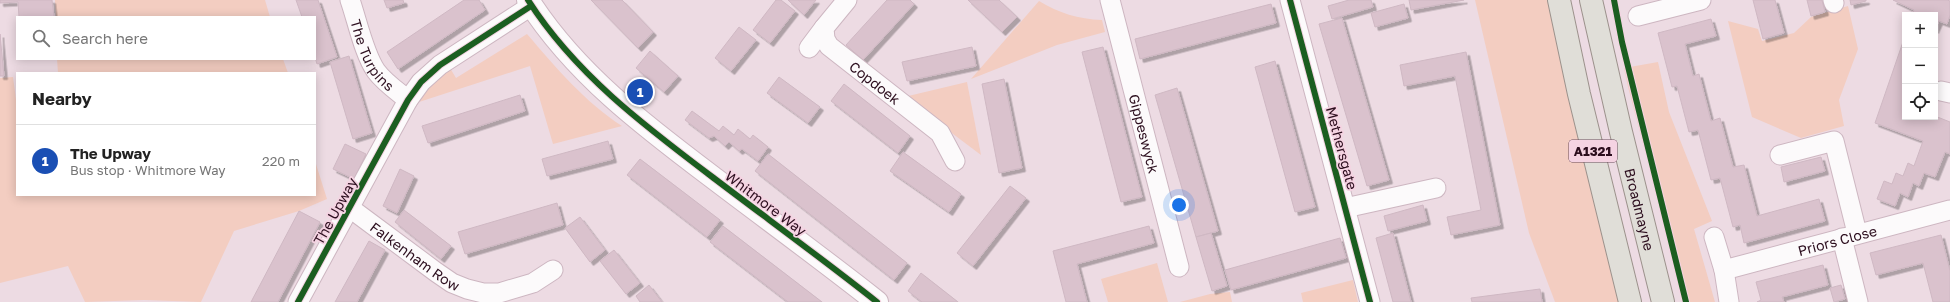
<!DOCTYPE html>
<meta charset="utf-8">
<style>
:root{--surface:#fff;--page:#f6f6f6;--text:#222;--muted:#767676;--line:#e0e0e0;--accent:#b45309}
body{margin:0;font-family:"Golos Text",sans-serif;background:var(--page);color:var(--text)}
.controls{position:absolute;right:12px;top:12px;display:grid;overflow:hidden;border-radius:0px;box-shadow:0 2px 10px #0003}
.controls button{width:36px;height:36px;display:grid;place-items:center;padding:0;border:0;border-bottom:1px solid var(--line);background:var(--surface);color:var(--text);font:20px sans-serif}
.you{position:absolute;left:1179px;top:205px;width:14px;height:14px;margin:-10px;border:3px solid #fff;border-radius:50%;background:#1a73e8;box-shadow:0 0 0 6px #1a73e833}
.badge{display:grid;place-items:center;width:26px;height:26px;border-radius:50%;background:var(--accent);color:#fff;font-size:13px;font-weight:700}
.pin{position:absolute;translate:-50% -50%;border:2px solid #fff;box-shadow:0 1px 4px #0006}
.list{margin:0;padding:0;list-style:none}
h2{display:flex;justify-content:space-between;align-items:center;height:52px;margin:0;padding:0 16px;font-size:17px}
h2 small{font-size:13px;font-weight:400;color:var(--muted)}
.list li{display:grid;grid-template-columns:26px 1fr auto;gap:12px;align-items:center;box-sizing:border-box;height:72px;padding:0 16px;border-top:1px solid var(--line)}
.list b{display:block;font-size:15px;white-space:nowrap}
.list p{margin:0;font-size:13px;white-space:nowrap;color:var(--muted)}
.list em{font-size:13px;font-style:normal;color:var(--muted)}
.icon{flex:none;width:22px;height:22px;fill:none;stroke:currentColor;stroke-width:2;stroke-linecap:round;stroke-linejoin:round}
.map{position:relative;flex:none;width:1950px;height:302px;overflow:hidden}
.search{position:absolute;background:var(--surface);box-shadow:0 2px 10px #0003;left:16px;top:16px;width:300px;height:44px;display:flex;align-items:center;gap:10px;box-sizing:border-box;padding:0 14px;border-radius:0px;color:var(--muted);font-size:15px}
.panel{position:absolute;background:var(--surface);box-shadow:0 2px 10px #0003;left:16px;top:72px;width:300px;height:124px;border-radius:0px}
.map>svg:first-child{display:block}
.green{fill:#f3cdc1}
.building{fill:#dac2cd;stroke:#cfb8c3;filter:url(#shadow)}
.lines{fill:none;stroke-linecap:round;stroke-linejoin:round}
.minor-casing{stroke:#cdb6c1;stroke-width:21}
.tertiary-casing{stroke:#cdb6c1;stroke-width:24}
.primary-casing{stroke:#9c928c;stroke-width:24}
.minor{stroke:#fcfafb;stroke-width:19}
.tertiary{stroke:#fcfafb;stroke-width:22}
.primary{stroke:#e0ded8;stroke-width:22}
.cycleway-casing{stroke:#f5d3e2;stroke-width:8}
.cycleway{stroke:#1b5e20;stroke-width:6}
.labels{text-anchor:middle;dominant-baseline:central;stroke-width:3.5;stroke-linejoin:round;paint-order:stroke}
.shield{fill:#f5d3e2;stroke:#684959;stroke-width:1}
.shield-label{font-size:13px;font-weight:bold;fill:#2c0e1e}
.street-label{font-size:14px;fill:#2c0e1e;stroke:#f5d3e2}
</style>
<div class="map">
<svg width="1950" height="302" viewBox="0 0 1950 302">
<defs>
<filter id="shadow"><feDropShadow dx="3.5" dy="3.5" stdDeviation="0" flood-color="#0004"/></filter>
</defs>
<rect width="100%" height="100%" fill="#eddbe3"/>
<g class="green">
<path d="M55 0H265L270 17H56Z"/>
<path d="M1475 0H1552L1624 302H1555L1529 233Z"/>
<path d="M1039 1C1059 13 1078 19 1102 20L1105 32 1057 45 971 79Z"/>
<path d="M1848 6 1858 49 1839 100 1844 126 1801 138 1752 117 1728 21 1758 29 1762 41 1794 33 1811 17Z"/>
<path d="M527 34C556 68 585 102 622 126L553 144 530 66 419 102 431 85 450 68 456 78Z"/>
<path d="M57 59H283L288 73H58Z"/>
<path d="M1658 62 1669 112 1712 221 1694 229 1715 302H1685L1628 87 1624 68Z"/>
<path d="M13 77 17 107V195H315V161L327 199 299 211 234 231 201 302 144 300 85 302 68 266 0 283V78Z"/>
<path d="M967 82 981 155 904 97Z"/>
<path d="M1157 263 1168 302H1108L1101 279Z"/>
<path d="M1353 280 1358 302H1303L1301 293Z"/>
<path d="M1230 292 1232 302H1180L1210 294Z"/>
</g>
<g class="building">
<path d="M0 0H52L54 17H19L18 2 0 3Z"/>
<path d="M296 0H318L337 57 317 64 315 57V17H302Z"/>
<path d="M384 0H403L404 3 387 8Z"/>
<path d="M464 0H479L485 10 398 69 387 52Z"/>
<path d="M591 0H622L653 32 638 48Z"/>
<path d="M776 0H781L795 11 770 43 753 30Z"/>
<path d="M788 0H816L804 15Z"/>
<path d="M887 0H910L914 4 863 60 846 45Z"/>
<path d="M968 0H999L1017 17 1002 32Z"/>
<path d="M1349 0H1371L1373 7 1332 19 1328 6Z"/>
<path d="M1409 0H1464L1411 10Z"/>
<path d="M1753 0H1775L1784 33 1763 39Z"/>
<path d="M1807 0H1822L1825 12 1811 16Z"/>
<path d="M1850 0H1866V1L1851 5Z"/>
<path d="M1893 0H1947L1950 1V15L1947 24 1939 21 1935 30V15H1912L1914 10Z"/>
<path d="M1271 4 1276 23 1140 59 1135 39Z"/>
<path d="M1404 4 1408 18 1375 27 1371 13Z"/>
<path d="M1342 18 1389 180 1367 186 1319 24Z"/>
<path d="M1711 19 1716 36 1685 44 1693 76 1699 74 1711 121 1720 118 1733 167 1744 165 1757 216 1819 199 1825 221 1744 243 1740 225 1733 227 1720 178 1711 180 1698 130 1689 132 1677 86 1672 87 1658 33Z"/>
<path d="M739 27 756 40 731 71 715 58Z"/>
<path d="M0 34 4 76H0Z"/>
<path d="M1905 36V117L1935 116 1950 122V154L1945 152 1935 177 1924 173 1919 186 1913 183 1908 197 1900 193 1895 206 1877 199 1884 181 1892 184 1896 173 1903 176 1908 163 1914 166 1923 141 1875 123Z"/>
<path d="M972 47 976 66 907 81 902 62Z"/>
<path d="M1103 47 1142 197 1121 202 1082 52Z"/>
<path d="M650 51 678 76 664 92 636 68Z"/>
<path d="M1466 52 1500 225 1451 235 1447 217 1481 210 1455 76 1404 86 1400 65Z"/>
<path d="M349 56 372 133 353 139 330 62Z"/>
<path d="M1275 61 1315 207 1295 212 1255 67Z"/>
<path d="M779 77 820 107 808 123 767 93Z"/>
<path d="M1004 79 1022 168 999 173 982 84Z"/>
<path d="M844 84 910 136 898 153 831 101Z"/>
<path d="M1177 88 1218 231 1196 237 1155 95Z"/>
<path d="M520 95 525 111 428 143 422 126Z"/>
<path d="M692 111 719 131 723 126 734 135 738 129 750 139 753 135 768 147 758 161 742 149 739 151 729 142 725 146 714 136 709 138 685 120Z"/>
<path d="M608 141 613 159 547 176 542 159Z"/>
<path d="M345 144 366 154 354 179 333 169Z"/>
<path d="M903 152 961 194 949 212 890 171Z"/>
<path d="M768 154 907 263 894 280 755 171Z"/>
<path d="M1821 157 1825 171 1784 182 1781 167Z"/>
<path d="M640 159 720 220 707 237 627 175Z"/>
<path d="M400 169 414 176 397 213 383 206Z"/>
<path d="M1010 186 1026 198 973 266 957 253Z"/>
<path d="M557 203 563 225 465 254 458 232Z"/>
<path d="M1423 205 1427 221 1388 231 1384 216Z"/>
<path d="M404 210 451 246 441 259 395 222Z"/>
<path d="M299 211 320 222 278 302H251Z"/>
<path d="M580 217 605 250 590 262 565 228Z"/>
<path d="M723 226 822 302H788L710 242Z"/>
<path d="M1149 226 1154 243 1077 264 1087 302H1066L1053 251Z"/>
<path d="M1211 233 1227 286 1212 291 1196 237Z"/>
<path d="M1393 233 1411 302H1393L1376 238Z"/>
<path d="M1941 235 1950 271V302H1933L1923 263 1876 275 1870 253Z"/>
<path d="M1340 238 1346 258 1231 290 1225 270Z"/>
<path d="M369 241 385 250 357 302H335Z"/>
<path d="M614 250 640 283 626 294 600 261Z"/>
<path d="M1823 265 1828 285 1782 297 1784 302H1757L1761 300 1756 282Z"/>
<path d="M921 273 958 302H922L908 291Z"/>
<path d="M649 285 662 302H640L636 296Z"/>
<path d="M1841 285 1845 299 1834 302 1830 288Z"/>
<path d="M1540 289 1542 302H1472L1471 298Z"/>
</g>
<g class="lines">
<defs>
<g id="minor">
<path id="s1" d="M350 0C357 20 364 54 376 71 384 82 397 91 408 100"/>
<path id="s2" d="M847 0 824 28 825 39 829 46 940 133 955 161"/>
<path id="s3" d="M1110 0 1179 267"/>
<path d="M1290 0 1370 302"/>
<path d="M1833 0 1834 3"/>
<path d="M1638 16 1701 0"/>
<path d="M809 48 824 28"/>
<path d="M1941 91 1950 93"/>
<path d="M1780 155 1834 141 1857 233"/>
<path id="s4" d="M350 208 436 272 452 283 467 289 483 293H499L533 283 553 270"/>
<path d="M1345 208 1436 188"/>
<path d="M1714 237 1724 270 1729 302"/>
<path d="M1842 238 1858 302"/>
<path id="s5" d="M1724 270 1950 210"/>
<path d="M298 302 408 100 421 82 440 65 531 6"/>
</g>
<path id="tertiary" d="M528 0C575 74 646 127 715 179 769 220 824 260 877 302"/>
<g id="primary">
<path d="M1559 0 1579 94 1630 302"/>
<path id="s6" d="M1591 0 1621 132 1663 302"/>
</g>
</defs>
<use href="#minor" class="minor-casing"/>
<use href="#tertiary" class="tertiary-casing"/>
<use href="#primary" class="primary-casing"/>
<use href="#minor" class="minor"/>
<use href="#tertiary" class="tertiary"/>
<use href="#primary" class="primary"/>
<defs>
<g id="cycleway">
<path d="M528 0C575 74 646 127 715 179 769 220 824 260 877 302"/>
<path d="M1290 0 1370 302"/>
<path d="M1614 0 1622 42 1686 302"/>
<path d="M298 302 408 100 421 82 440 65 531 6"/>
</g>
</defs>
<use href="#cycleway" class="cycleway-casing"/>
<use href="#cycleway" class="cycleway"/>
</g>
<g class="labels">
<rect class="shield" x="1569" y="140" width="48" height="22" rx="3"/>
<g class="shield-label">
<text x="1593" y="151">A1321</text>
</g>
<g class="street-label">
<text stroke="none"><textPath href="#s1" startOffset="60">The Turpins</textPath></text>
<text stroke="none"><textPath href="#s2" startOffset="114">Copdoek</textPath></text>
<text stroke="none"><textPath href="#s3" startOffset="138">Gippeswyck</textPath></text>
<text transform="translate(1342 148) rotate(75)">Methersgate</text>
<text transform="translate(766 203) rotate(37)">Whitmore Way</text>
<text stroke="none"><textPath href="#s6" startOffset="215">Broadmayne</textPath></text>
<text transform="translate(335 211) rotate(-61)">The Upway</text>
<text stroke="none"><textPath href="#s5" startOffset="117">Priors Close</textPath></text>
<text stroke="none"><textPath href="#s4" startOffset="81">Falkenham Row</textPath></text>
</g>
</g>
</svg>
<div class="controls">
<button>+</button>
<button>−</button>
<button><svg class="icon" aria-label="locate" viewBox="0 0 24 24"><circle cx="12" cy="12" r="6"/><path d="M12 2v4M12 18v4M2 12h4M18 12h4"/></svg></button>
</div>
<div class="you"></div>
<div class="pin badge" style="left:640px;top:92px;background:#1a4fb4">1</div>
<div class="search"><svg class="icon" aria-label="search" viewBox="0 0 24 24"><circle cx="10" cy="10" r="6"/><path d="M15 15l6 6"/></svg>Search here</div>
<section class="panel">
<h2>Nearby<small></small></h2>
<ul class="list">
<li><span class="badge" style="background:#1a4fb4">1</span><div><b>The Upway</b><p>Bus stop · Whitmore Way</p></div><em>220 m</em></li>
</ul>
</section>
</div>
